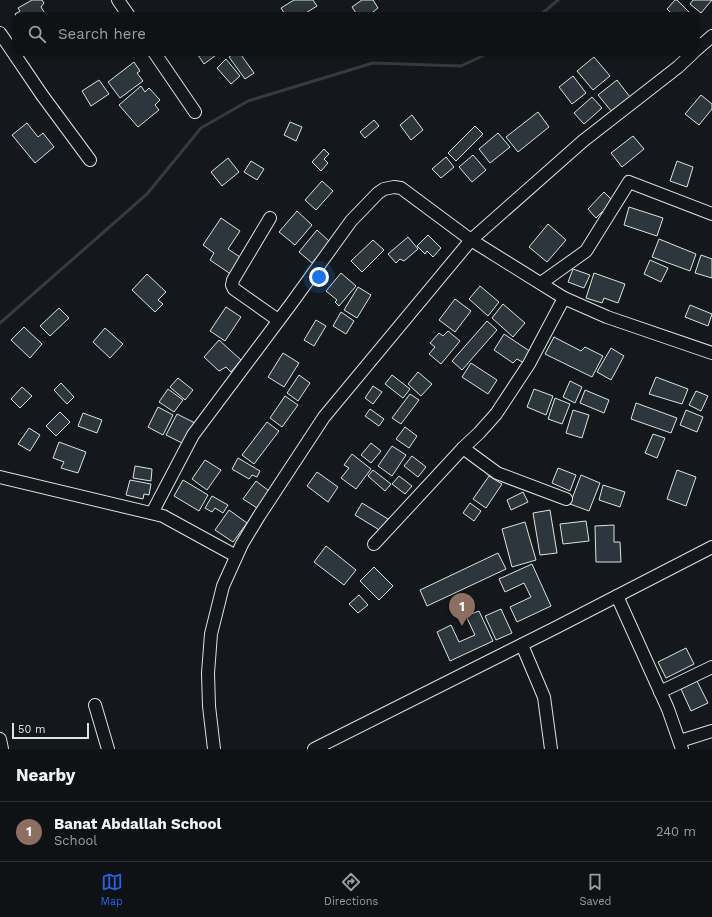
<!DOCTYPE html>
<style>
:root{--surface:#0f1215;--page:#181b1e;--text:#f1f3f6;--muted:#9b9ea0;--line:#2f3234;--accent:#2563eb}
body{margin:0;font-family:"Work Sans",sans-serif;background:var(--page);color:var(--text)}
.scale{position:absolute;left:12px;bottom:10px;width:77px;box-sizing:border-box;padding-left:4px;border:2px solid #d8e6dc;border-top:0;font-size:11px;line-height:14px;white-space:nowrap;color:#d8e6dc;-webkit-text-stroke:3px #14181c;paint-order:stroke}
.you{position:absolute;left:319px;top:277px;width:14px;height:14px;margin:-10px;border:3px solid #fff;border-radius:50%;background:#1a73e8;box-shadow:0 0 0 6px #1a73e833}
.badge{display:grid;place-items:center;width:26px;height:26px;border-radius:50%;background:var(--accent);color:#fff;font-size:13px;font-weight:700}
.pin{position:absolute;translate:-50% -33px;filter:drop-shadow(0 1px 2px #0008)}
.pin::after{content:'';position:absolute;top:21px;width:14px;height:12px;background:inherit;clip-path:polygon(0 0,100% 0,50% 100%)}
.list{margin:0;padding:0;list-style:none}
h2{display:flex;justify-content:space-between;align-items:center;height:52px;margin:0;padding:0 16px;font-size:17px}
h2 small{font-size:13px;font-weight:400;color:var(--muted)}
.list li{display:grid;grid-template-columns:26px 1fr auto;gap:12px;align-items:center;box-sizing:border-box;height:60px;padding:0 16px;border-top:1px solid var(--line)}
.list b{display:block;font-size:15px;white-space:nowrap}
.list p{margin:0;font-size:13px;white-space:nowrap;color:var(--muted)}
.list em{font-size:13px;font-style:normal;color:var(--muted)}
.icon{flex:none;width:22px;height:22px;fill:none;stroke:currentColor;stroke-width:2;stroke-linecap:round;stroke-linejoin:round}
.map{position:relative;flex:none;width:712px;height:749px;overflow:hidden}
.search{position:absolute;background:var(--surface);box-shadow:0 2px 10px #0003;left:12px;right:12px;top:12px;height:44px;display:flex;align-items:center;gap:10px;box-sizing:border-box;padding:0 14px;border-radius:12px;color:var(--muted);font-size:15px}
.sheet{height:112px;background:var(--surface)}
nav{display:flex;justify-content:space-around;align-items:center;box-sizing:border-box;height:56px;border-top:1px solid var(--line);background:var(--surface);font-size:11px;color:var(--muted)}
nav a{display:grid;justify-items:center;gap:2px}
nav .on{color:var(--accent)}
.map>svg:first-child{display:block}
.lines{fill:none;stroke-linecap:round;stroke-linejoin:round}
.stream{stroke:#363b3e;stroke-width:3}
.building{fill:#2c363c;stroke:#d8e6dc}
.minor-casing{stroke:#d8e6dc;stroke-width:14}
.minor{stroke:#14181c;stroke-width:12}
</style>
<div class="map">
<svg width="712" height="749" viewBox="0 0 712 749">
<rect width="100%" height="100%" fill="#14181c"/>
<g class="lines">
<g class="stream">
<path d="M539 16 558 0"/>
<path d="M0 323 147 194 201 128 248 101 373 63 461 66 491 52"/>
</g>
</g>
<g class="building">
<path d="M32 0H42L44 3 41 7 46 15 44 16H16L15 14 20 11 18 8Z"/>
<path d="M294 0H313L317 6 301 16H286L281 8Z"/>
<path d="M362 0H373L378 8 368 16H358L352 7Z"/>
<path d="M675 0H677L691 14 689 16H674L667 9Z"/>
<path d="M693 0H712L701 13 690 4Z"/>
<path d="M196 52H219V53L204 64Z"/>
<path d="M236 52H239L254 73 245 79 229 57Z"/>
<path d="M594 57 610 76 593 90 577 71Z"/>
<path d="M226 59 240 76 231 84 217 68Z"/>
<path d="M134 62 140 71 137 73 143 81 120 98 108 82Z"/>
<path d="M573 76 586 93 572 104 559 87Z"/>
<path d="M99 80 109 94 91 106 82 91Z"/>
<path d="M617 80 630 97 612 112 598 95Z"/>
<path d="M141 86 145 92 149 88 160 100 155 105 159 110 138 127 119 105Z"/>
<path d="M701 95 712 104V109L699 125 685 114Z"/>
<path d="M592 97 602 108 584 124 574 113Z"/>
<path d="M538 112 549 127 518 152 506 137Z"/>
<path d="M412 115 423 130 411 140 400 125Z"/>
<path d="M374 120 379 126 365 138 360 132Z"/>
<path d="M290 122 302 127 296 141 284 135Z"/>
<path d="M27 123 38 137 43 133 54 147 35 163 12 135Z"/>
<path d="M475 126 483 134 456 161 448 153Z"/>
<path d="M498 133 510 147 490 163 479 149Z"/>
<path d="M633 136 644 149 622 167 611 153Z"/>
<path d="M324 149 329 154 324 159 328 163 321 171 312 162Z"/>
<path d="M473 155 486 170 472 182 459 167Z"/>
<path d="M446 157 454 167 441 178 432 169Z"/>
<path d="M228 158 239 172 222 186 211 172Z"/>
<path d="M251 161 264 169 257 180 244 172Z"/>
<path d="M677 161 693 167 687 187 670 181Z"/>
<path d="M322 181 333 191 316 210 305 200Z"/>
<path d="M604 192 613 201 596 218 588 209Z"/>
<path d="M629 207 663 218 657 236 624 225Z"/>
<path d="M297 211 312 225 295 245 279 232Z"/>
<path d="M221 218 240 231 228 249 243 259 232 275 210 260 214 253 203 245Z"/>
<path d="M548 224 566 240 547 262 529 247Z"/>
<path d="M317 230 330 242 312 263 299 252Z"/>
<path d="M428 235 441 248 433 257 427 251 425 254 417 246Z"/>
<path d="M408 237 418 249 404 261 400 259 396 263 388 254Z"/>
<path d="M659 239 696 254 690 271 652 257Z"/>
<path d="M373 240 384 250 362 272 351 261Z"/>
<path d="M701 255 712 259V278L695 273Z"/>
<path d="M650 260 668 268 661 282 644 274Z"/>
<path d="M573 269 590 275 584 288 568 282Z"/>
<path d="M341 273 356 286 339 306 335 302 337 300 326 291Z"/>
<path d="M594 273 625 284 618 303 604 298 602 303 586 298Z"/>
<path d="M147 274 166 292 158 300 163 304 155 312 132 290Z"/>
<path d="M480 286 499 302 488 316 469 299Z"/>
<path d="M358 287 371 295 357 318 344 310Z"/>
<path d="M455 299 471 311 455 332 439 320Z"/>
<path d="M503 304 525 323 513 337 492 318Z"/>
<path d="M690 305 712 314 708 326 685 317Z"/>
<path d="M226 307 241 317 225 341 210 331Z"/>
<path d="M59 308 69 318 50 336 40 326Z"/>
<path d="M341 312 354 321 346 334 333 326Z"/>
<path d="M316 320 326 326 314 346 304 340Z"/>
<path d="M487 321 497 330 462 370 452 361Z"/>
<path d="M24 327 42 344 30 358 11 340Z"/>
<path d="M105 328 123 344 110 358 93 342Z"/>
<path d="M448 331 460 341 441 364 429 354 435 347 430 343 439 333 443 336Z"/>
<path d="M504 334 531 352 524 363 517 359 513 363 494 350Z"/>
<path d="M554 337 581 351 585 347 603 356 592 377 545 354Z"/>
<path d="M219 340 241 360 231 372 226 367 219 371 204 357Z"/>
<path d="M611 348 624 356 611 380 597 372Z"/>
<path d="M283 353 299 363 284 387 268 377Z"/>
<path d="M471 363 497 380 488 394 462 377Z"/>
<path d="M418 372 432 384 421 396 408 384Z"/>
<path d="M299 375 310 383 298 401 287 393Z"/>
<path d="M392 375 410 389 403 398 385 384Z"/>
<path d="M656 377 688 389 682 404 649 394Z"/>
<path d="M178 378 193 390 185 400 170 387Z"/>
<path d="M570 381 582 387 575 403 563 397Z"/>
<path d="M61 383 74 397 67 404 54 390Z"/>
<path d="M373 386 382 392 373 404 365 398Z"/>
<path d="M22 387 32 396 20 408 11 399Z"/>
<path d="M168 389 183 400 174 412 159 402Z"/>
<path d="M534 389 553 396 546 415 527 407Z"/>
<path d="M585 390 609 400 604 413 580 403Z"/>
<path d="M696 391 708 396 701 411 689 405Z"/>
<path d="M410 394 419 400 401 424 392 418Z"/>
<path d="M285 396 298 405 282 427 270 418Z"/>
<path d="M555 398 570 404 562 424 548 419Z"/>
<path d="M636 403 677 418 671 433 631 419Z"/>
<path d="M158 407 173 415 163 435 148 427Z"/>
<path d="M370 409 384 419 379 426 365 416Z"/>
<path d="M573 410 589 415 582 438 566 433Z"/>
<path d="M686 410 703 417 697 432 680 425Z"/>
<path d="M60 412 70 422 56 436 46 426Z"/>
<path d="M83 413 102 420 97 433 78 426Z"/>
<path d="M177 414 195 423 184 444 166 435Z"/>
<path d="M267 422 279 431 254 464 242 455Z"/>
<path d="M405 427 417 436 409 448 396 439Z"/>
<path d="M29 428 40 435 30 451 18 444Z"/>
<path d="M653 434 665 438 657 458 645 453Z"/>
<path d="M59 442 86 452 78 473 61 468 64 462 53 458Z"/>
<path d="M371 443 381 451 371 463 361 455Z"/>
<path d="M392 446 406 455 392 476 378 466Z"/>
<path d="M352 454 371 469 356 489 341 478 349 468 344 465Z"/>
<path d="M412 456 426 467 418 477 404 466Z"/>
<path d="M238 458 260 471 257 477 252 475 249 479 232 469Z"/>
<path d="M205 460 221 470 207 490 192 479Z"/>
<path d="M135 466 152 469 151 481 133 478Z"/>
<path d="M558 468 576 475 570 491 552 483Z"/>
<path d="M373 470 391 484 385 491 368 476Z"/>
<path d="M677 470 696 477 686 506 667 499Z"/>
<path d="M317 472 338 487 328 502 307 486Z"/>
<path d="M581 475 600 483 589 511 570 504Z"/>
<path d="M399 476 412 486 405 494 392 484Z"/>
<path d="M489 476 502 484 486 508 473 499Z"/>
<path d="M130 480 151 484 149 495 144 494 143 499 126 495Z"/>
<path d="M183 480 208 495 199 511 174 496Z"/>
<path d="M256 481 269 491 257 508 243 499Z"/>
<path d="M603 485 625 492 620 507 599 500Z"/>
<path d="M523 492 528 502 511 510 507 500Z"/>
<path d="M212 496 228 505 223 513 215 508 212 512 205 508Z"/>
<path d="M362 503 388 519 381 531 355 515Z"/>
<path d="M470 503 481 511 474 521 463 513Z"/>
<path d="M229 510 247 523 233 542 215 530Z"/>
<path d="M550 510 557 553 540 555 533 513Z"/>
<path d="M586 521 589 541 563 544 560 524Z"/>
<path d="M525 522 536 560 512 567 502 529Z"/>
<path d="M614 525V542H620L621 562H596L595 526Z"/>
<path d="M326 546 356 570 344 585 314 562Z"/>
<path d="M498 553 506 569 427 606 420 590Z"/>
<path d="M532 564 551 606 517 622 510 607 531 597 524 583 505 592 499 579Z"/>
<path d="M374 567 393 586 379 600 360 581Z"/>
<path d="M359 595 368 605 358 613 349 604Z"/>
<path d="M501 609 512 633 496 640 485 616Z"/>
<path d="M479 611 493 641 450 661 437 632 451 625 459 642 475 635 466 616Z"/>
<path d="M686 648 694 664 666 678 658 662Z"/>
<path d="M697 681 708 703 691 711 681 689Z"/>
</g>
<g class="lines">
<defs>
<g id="minor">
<path d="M118 0 129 16"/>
<path d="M0 33 42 95 90 160"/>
<path d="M696 50 712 36"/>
<path d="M154 52 195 112"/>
<path d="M270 218 233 280 232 285 234 289 278 320"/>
<path d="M541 283 586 251 629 182 712 214"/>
<path d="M463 448 497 473 566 499"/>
<path d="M0 477 163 516 236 556"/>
<path d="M152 513 193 435 291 304 351 221 378 193 384 189 394 187 401 188 471 240 564 298 607 317 712 353"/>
<path d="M374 544 463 448 479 433 496 414 529 364 564 298"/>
<path d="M617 596 668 709 682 749"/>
<path d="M522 645 544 697 551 749"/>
<path d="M660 692 712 667"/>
<path d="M95 705 108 749"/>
<path d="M0 739 2 749"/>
<path d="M680 741 712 731"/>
<path d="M214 749 209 706 208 673 211 634 223 586 242 544 259 516 324 417 471 240 583 141 678 67 694 52"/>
<path d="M314 749 555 628 712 547"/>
</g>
</defs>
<use href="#minor" class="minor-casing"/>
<use href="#minor" class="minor"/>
</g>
</svg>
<div class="scale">50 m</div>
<div class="you"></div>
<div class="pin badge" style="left:462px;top:626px;background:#8d6e63">1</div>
<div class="search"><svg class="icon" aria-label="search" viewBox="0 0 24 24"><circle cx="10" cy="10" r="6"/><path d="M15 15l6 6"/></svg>Search here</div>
</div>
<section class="sheet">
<h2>Nearby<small></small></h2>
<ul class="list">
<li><span class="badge" style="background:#8d6e63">1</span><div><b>Banat Abdallah School</b><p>School</p></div><em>240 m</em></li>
</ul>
</section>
<nav>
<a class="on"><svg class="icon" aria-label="map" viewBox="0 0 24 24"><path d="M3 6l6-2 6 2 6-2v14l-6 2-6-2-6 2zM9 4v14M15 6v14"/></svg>Map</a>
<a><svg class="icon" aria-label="directions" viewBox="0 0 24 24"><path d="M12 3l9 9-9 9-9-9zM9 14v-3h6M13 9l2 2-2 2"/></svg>Directions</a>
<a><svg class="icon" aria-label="saved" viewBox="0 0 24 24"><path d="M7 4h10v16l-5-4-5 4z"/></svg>Saved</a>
</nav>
